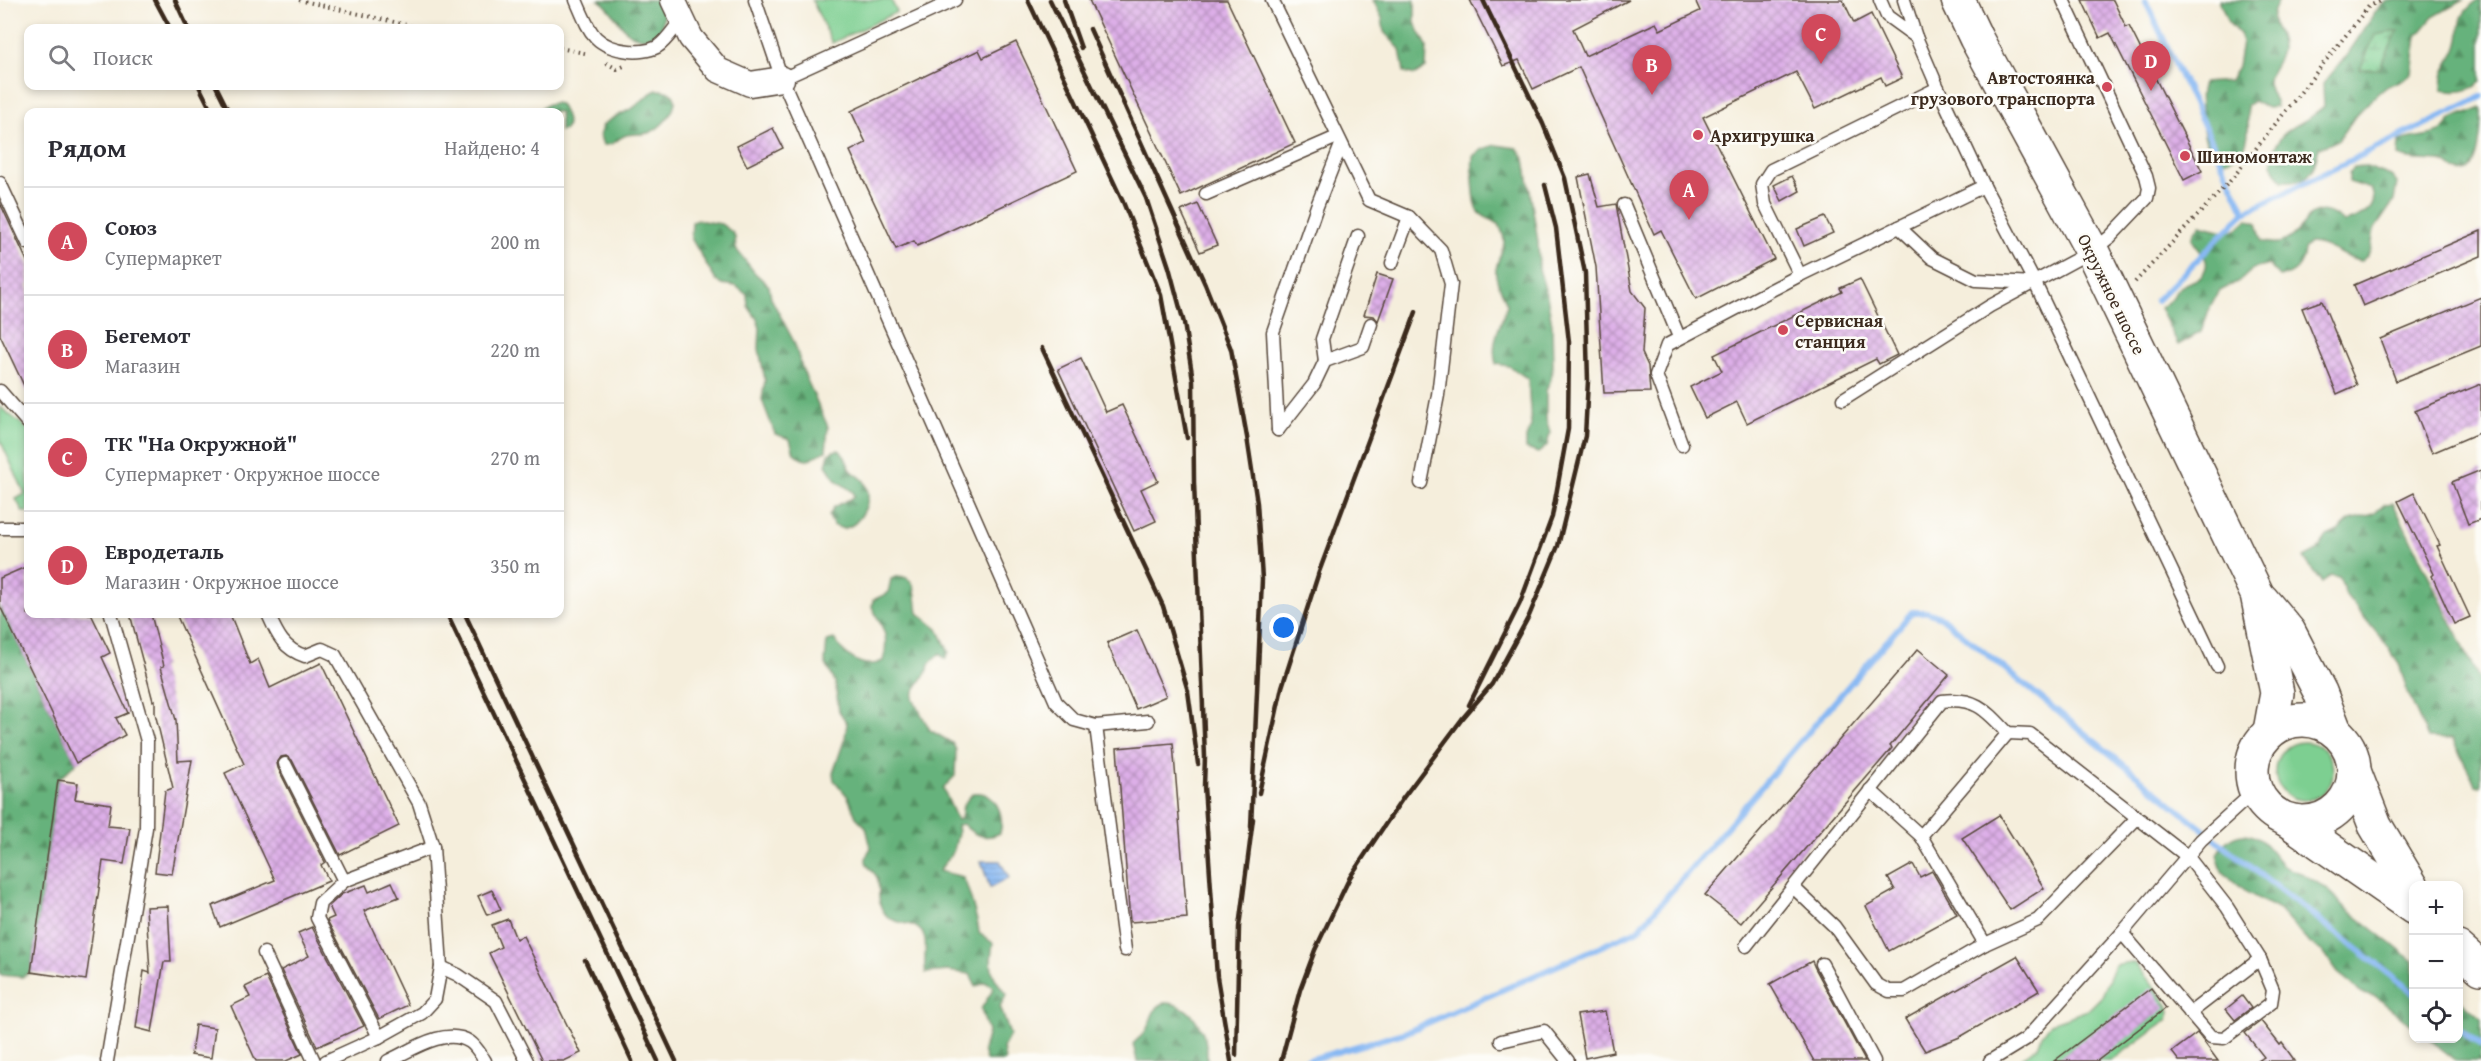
<!DOCTYPE html>
<html lang="ru">
<meta charset="utf-8">
<style>
:root{--surface:#fff;--page:#f7f7f7;--text:#2b2b33;--muted:#7c7c81;--line:#e1e1e2;--accent:#d1495b}
body{margin:0;font-family:"Gentium Book Plus",serif;background:var(--page);color:var(--text)}
.controls{position:absolute;right:18px;bottom:18px;display:grid;overflow:hidden;border-radius:12px;box-shadow:0 3px 9px #0003}
.controls button{width:54px;height:54px;display:grid;place-items:center;padding:0;border:0;border-bottom:2px solid var(--line);background:var(--surface);color:var(--text);font:30px sans-serif}
.you{position:absolute;left:1284px;top:628px;width:21px;height:21px;margin:-15px;border:4px solid #fff;border-radius:50%;background:#1a73e8;box-shadow:0 0 0 9px #1a73e833}
.badge{display:grid;place-items:center;width:39px;height:39px;border-radius:50%;background:var(--accent);color:#fff;font-size:20px;font-weight:700}
.pin{position:absolute;translate:-50% -50px;filter:drop-shadow(0 2px 3px #0008)}
.pin::after{content:'';position:absolute;top:32px;width:21px;height:18px;background:inherit;clip-path:polygon(0 0,100% 0,50% 100%)}
.list{margin:0;padding:0;list-style:none}
h2{display:flex;justify-content:space-between;align-items:center;height:78px;margin:0;padding:0 24px;font-size:26px}
h2 small{font-size:20px;font-weight:400;color:var(--muted)}
.list li{display:grid;grid-template-columns:39px 1fr auto;gap:18px;align-items:center;box-sizing:border-box;height:108px;padding:0 24px;border-top:2px solid var(--line)}
.list b{display:block;font-size:22px;white-space:nowrap}
.list p{margin:0;font-size:20px;white-space:nowrap;color:var(--muted)}
.list em{font-size:20px;font-style:normal;color:var(--muted)}
.icon{flex:none;width:33px;height:33px;fill:none;stroke:currentColor;stroke-width:2;stroke-linecap:round;stroke-linejoin:round}
.map{position:relative;flex:none;width:2481px;height:1061px;overflow:hidden}
.search{position:absolute;background:var(--surface);box-shadow:0 3px 9px #0003;left:24px;top:24px;width:540px;height:66px;display:flex;align-items:center;gap:15px;box-sizing:border-box;padding:0 21px;border-radius:12px;color:var(--muted);font-size:22px}
.panel{position:absolute;background:var(--surface);box-shadow:0 3px 9px #0003;left:24px;top:108px;width:540px;height:510px;border-radius:12px}
.map>svg:first-child{display:block}
.grass{fill:#7dcf91;stroke:#5c7c58;stroke-width:1.5}
.forest{fill:url(#forest-firs);stroke:#506e4c;stroke-width:1.5}
.wetland{fill:url(#wetland-marsh);stroke:#5c7c58;stroke-width:1.5}
.water{fill:url(#water-rules);stroke:#617188;stroke-width:1.5}
.lines{fill:none;stroke-linecap:round;stroke-linejoin:round}
.stream{stroke:#87b8f3;stroke-width:6}
.building{fill:url(#building-cross-hatch)}
.service-casing{stroke:#57473a;stroke-width:15}
.minor-casing{stroke:#57473a;stroke-width:27}
.primary-casing{stroke:#57473a;stroke-width:36}
.path{stroke:#57473a;stroke-width:4;stroke-dasharray:1.5 4.5;stroke-linecap:butt}
.service{stroke:#fff;stroke-width:12}
.minor{stroke:#fff;stroke-width:24}
.primary{stroke:#fff;stroke-width:33}
.rail{stroke:#3b2a1e;stroke-width:4.5}
.poi-dot{fill:#d1495b;stroke:#fdfcf7;stroke-width:2}
.labels{text-anchor:middle;dominant-baseline:central;stroke-width:5;stroke-linejoin:round;paint-order:stroke}
.poi-label{font-size:18px;font-weight:bold;fill:#3b2a1e;stroke:#fdfcf7;text-anchor:start}
.street-label{font-size:18px;fill:#3b2a1e;stroke:#fdfcf7}
</style>
<div class="map">
<svg width="2481" height="1061" viewBox="0 0 2481 1061">
<defs>
<pattern id="forest-firs" width="22" height="20" patternUnits="userSpaceOnUse" patternTransform="scale(1.5)"><rect width="22" height="20" fill="#66b27b"/><path d="M5 1l3.5 6h-7zM16 11l3.5 6h-7z" fill="#559164"/></pattern>
<pattern id="wetland-marsh" width="20" height="14" patternUnits="userSpaceOnUse" patternTransform="scale(1.5)"><rect width="20" height="14" fill="#7dcf91"/><path d="M1 5h8M5 5V1M11 12h8M15 12V8" fill="none" stroke="#68a876"/></pattern>
<pattern id="water-rules" width="6" height="5" patternUnits="userSpaceOnUse" patternTransform="scale(1.5)"><rect width="6" height="5" fill="#87b8f3"/><path d="M0 2.5h6" fill="none" stroke="#7096c4"/></pattern>
<pattern id="building-cross-hatch" width="8" height="8" patternUnits="userSpaceOnUse" patternTransform="scale(1.5)"><rect width="8" height="8" fill="#ddafe8"/><path d="M0 0l8 8M0 8l8-8" fill="none" stroke="#b48fbb"/></pattern>
</defs>
<rect width="100%" height="100%" fill="#fdfcf7"/>
<filter id="ink" filterUnits="userSpaceOnUse"><feTurbulence type="fractalNoise" baseFrequency=".0167" numOctaves="2"/><feDisplacementMap in="SourceGraphic" scale="12" xChannelSelector="R" yChannelSelector="G"/><feConvolveMatrix kernelMatrix="1 2 1 2 8 2 1 2 1" color-interpolation-filters="sRGB"/></filter>
<filter id="wash" filterUnits="userSpaceOnUse"><feTurbulence type="fractalNoise" baseFrequency=".008" numOctaves="4" result="noise"/><feDisplacementMap in="SourceGraphic" scale="24" xChannelSelector="R" yChannelSelector="G"/><feGaussianBlur stdDeviation="1.35" result="paint"/><feColorMatrix in="noise" values="0 0 0 0 0 0 0 0 0 0 0 0 0 0 0 0 0 1.4 0 .05"/><feComposite in="paint" operator="in"/></filter>
<g filter="url(#wash)">
<rect width="100%" height="100%" fill="#f5eedc"/>
<g class="grass">
<path d="M812 0H891L897 12 832 43Z"/>
<path d="M0 407 28 429V512H23L16 499 25 494 0 440Z"/>
<circle cx="2304" cy="771" r="29"/>
<path d="M2130 962 2136 964 2168 1005 2170 1011 2168 1019 2111 1061H2017L2038 1046 2042 1035 2051 1023 2088 1010 2102 996 2115 965Z"/>
</g>
<g class="forest">
<path d="M599 0H657L664 15 661 32C623 52 622 14 599 0Z"/>
<path d="M1373 0H1415V23L1427 46 1426 68 1415 75 1404 72 1400 49 1384 32 1382 18Z"/>
<path d="M2219 0H2279C2263 26 2282 26 2281 49 2280 61 2270 69 2268 80 2267 89 2275 97 2276 107L2268 108 2254 101 2247 105C2249 129 2253 154 2224 161 2201 145 2203 131 2201 107 2200 97 2200 92 2203 83L2230 81 2238 66 2242 41 2239 34 2228 22Z"/>
<path d="M2388 0H2463L2433 17 2417 36 2412 74C2403 82 2392 82 2383 89 2378 93 2356 114 2353 119 2342 136 2341 142 2319 147 2313 172 2312 183 2282 181L2272 165C2272 127 2301 128 2324 107L2323 84 2347 55 2381 4Z"/>
<path d="M2478 0H2481V82C2469 92 2457 93 2442 90 2442 68 2448 68 2456 50 2465 28 2452 18 2478 0Z"/>
<path d="M657 90C692 90 668 124 651 132 642 136 632 132 624 136 615 140 614 146 603 145L600 136 602 126C611 117 621 115 631 109 642 103 646 94 657 90Z"/>
<path d="M554 103 560 104C564 112 570 121 565 130L560 131V112H536L548 104Z"/>
<path d="M2481 108C2481 126 2481 178 2459 172 2453 170 2449 164 2444 162 2428 158 2414 163 2398 156L2399 141C2412 137 2426 137 2437 133 2445 131 2447 122 2454 118 2463 113 2473 113 2481 108Z"/>
<path d="M1496 145 1517 148 1525 159 1538 242 1539 269 1547 296 1552 324 1553 366 1551 379 1546 391V419L1550 432 1547 446 1538 453 1526 449V438L1531 426 1528 379 1509 366 1496 364C1490 341 1501 326 1507 305 1504 293 1494 281 1496 269 1500 247 1510 250 1499 224 1493 221 1483 217 1479 212 1473 205 1472 166 1473 156L1483 149Z"/>
<path d="M2364 166 2391 176 2397 183 2394 201 2374 230 2371 249 2367 256 2361 261C2343 259 2328 243 2310 243L2304 249C2303 265 2296 275 2280 277L2269 265 2253 269 2241 280 2218 292 2210 307 2201 332 2178 345 2160 308 2173 298C2178 279 2201 286 2206 267 2209 255 2195 249 2192 238L2195 231 2201 225C2223 231 2232 237 2248 219L2257 223 2262 241C2300 254 2303 204 2327 212 2333 213 2339 219 2344 222 2361 218 2381 208 2371 189L2349 182V174L2354 167Z"/>
<path d="M697 220 721 224 732 232 735 237 736 249 755 273 769 286 771 298 794 342 803 371 828 427 826 451 807 460 802 459 794 453 790 439 775 434 762 400 765 380 759 349 760 328 757 319 748 306 747 295 736 286 721 284 716 281 691 238 692 222Z"/>
<path d="M839 450C848 456 845 462 851 470 855 475 862 476 865 483 874 500 861 525 843 529L833 525 829 516 834 507 854 497 853 492 836 480 826 465 829 454 833 451Z"/>
<path d="M2393 503 2481 683V786L2476 785 2452 739 2428 738 2407 691 2400 666 2389 648 2346 595 2339 577 2330 575 2322 583 2304 558 2317 551 2327 536 2338 531 2350 520 2374 514 2385 504Z"/>
<path d="M898 576C919 577 915 597 918 613L938 629 949 652 945 659 940 653 929 664 928 670 914 691 913 699 930 730 952 743 956 750 955 776 943 788 957 820 961 819 963 805 973 793C995 790 1005 814 1000 833 985 840 974 836 963 824L957 825 958 833 954 850 939 871 963 877C967 884 979 924 979 933L993 943C989 967 990 976 1007 994L1000 1006 1010 1035 1003 1048 1005 1061H986L983 1050 988 1032 981 1009 994 988 985 982 976 987 970 974 948 971 926 973C922 961 930 942 921 931 913 921 895 925 887 916 876 905 880 893 878 880 876 872 867 869 866 861 866 855 868 852 871 848L866 827 856 817 848 797 834 780 833 773 845 738 847 723 839 711 835 682 825 662 827 641 834 639C845 656 863 671 883 661 890 636 883 628 872 607L873 600 888 593 891 579Z"/>
<path d="M0 606 76 763 58 780 31 972 22 977 0 975Z"/>
<path d="M2245 834C2265 836 2271 854 2284 866 2290 871 2299 871 2305 875 2319 884 2332 890 2341 904L2413 961V1026L2375 996 2361 994 2353 985 2338 973 2323 952 2308 942 2279 910 2246 892 2222 871 2217 854C2223 843 2232 834 2245 834Z"/>
<path d="M2459 999 2481 1018V1061H2457L2429 1039 2458 1038Z"/>
<path d="M1164 1003C1193 1003 1209 1034 1207 1061H1137L1133 1044C1136 1040 1141 1037 1144 1033 1153 1022 1149 1010 1164 1003Z"/>
</g>
<path class="wetland" d="M2398 31 2379 69H2360L2375 35Z"/>
<path class="water" d="M981 861H1000L1009 878 990 888Z"/>
<g class="lines">
<g class="stream">
<path d="M2145 0 2245 212"/>
<path d="M2156 301 2245 212 2481 97"/>
<path d="M2458 1028 2481 1045"/>
<path d="M1305 1061 1407 1032 1638 930 1912 612H1927L1941 617 2220 843 2414 993"/>
</g>
</g>
<g id="blocks">
<g class="building">
<path d="M1089 0H1227L1295 143 1181 196Z"/>
<path d="M1470 0H1629L1573 29 1585 56 1656 23 1660 30 1700 11 1695 0H1843L1854 23 1871 14 1902 78 1885 86 1881 77 1815 109 1796 72 1703 117 1774 259 1696 299 1661 230 1654 234 1579 67 1533 89 1519 60 1503 66Z"/>
<path d="M2082 0H2113L2126 27 2129 26 2202 171 2184 180 2110 33 2100 38Z"/>
<path d="M1016 42 1077 171 917 246 914 241 896 249 850 151 866 143 851 111 979 50 983 58Z"/>
<path d="M773 128 783 148 747 166 737 146Z"/>
<path d="M1590 174 1599 207 1616 204 1632 291 1645 308 1642 353 1648 366 1650 392 1604 393 1596 267 1578 177Z"/>
<path d="M1792 176 1800 191 1782 201 1774 185Z"/>
<path d="M0 203 28 263V394L0 335Z"/>
<path d="M1198 204 1217 245 1200 252 1181 211Z"/>
<path d="M1825 217 1833 233 1804 246 1797 229Z"/>
<path d="M2481 231V256L2363 306 2354 285Z"/>
<path d="M1377 274 1393 279 1378 321 1374 316 1364 315Z"/>
<path d="M1860 279 1897 355 1879 364 1876 359 1747 423 1737 402 1705 418 1690 387 1722 371 1714 355 1842 292 1840 288Z"/>
<path d="M2481 297V346L2396 381 2380 339Z"/>
<path d="M2322 301 2357 385 2337 394 2302 308Z"/>
<path d="M1081 358 1106 412 1122 405 1158 481 1141 489 1156 521 1134 531 1058 369Z"/>
<path d="M2481 384V432L2432 453 2415 411Z"/>
<path d="M2481 470V519L2468 524 2452 482Z"/>
<path d="M2414 493 2440 545 2437 546 2470 617 2454 624 2432 576 2434 574 2398 501Z"/>
<path d="M28 566V614H91L110 653 102 657 128 713 116 718 125 735 76 763 0 606V578Z"/>
<path d="M130 614H151L164 666 161 667 176 720 178 761 192 760 172 874 155 872 165 791 173 788 155 713V700L153 701Z"/>
<path d="M176 614H230L250 664 258 659 270 688 321 663 399 826 340 855 292 760 286 756 281 757 277 763 278 768 325 862 321 865 329 881 220 927 212 906 275 880 225 773 244 764Z"/>
<path d="M1137 630 1166 696 1136 709 1107 643Z"/>
<path d="M1918 649 1949 675 1890 746 1892 748 1741 923 1705 895Z"/>
<path d="M1173 743 1187 918 1130 922 1117 748Z"/>
<path d="M58 780 78 783 75 799 111 804 108 826 130 828 124 864 103 861 86 980 31 972Z"/>
<path d="M1999 815 2044 888 2010 910 1962 838Z"/>
<path d="M1913 864 1920 877 1932 871 1957 914 1889 951 1866 906 1895 890 1888 878Z"/>
<path d="M392 882 399 897 364 911 408 1005 379 1019 327 920 334 917 329 906 342 894 366 885 369 892Z"/>
<path d="M492 890 501 910 487 915 478 896Z"/>
<path d="M168 906 171 962H164L152 1032 136 1028 144 971 150 973 146 907Z"/>
<path d="M508 919 516 939 523 936 581 1053 564 1061H542L489 953 501 947 492 925Z"/>
<path d="M312 927 364 1026 317 1047 281 970 309 956 298 933Z"/>
<path d="M2017 956 2039 991 1960 1037 1925 1051 1905 1019Z"/>
<path d="M1812 961 1815 968 1865 1061H1814L1770 984Z"/>
<path d="M266 977 302 1054 286 1061H256L231 1006 250 997 245 987Z"/>
<path d="M2151 988 2166 1008 2097 1061H2054Z"/>
<path d="M2242 996 2251 1008 2235 1020 2226 1009Z"/>
<path d="M1605 1011 1613 1052 1585 1058 1577 1015Z"/>
<path d="M2261 1021 2280 1045 2282 1043 2295 1061H2258L2264 1057 2245 1033Z"/>
<path d="M195 1025 215 1028 211 1058 191 1055Z"/>
<path d="M2197 1033 2201 1038 2218 1061H2179L2172 1052Z"/>
</g>
</g>
</g>
<g filter="url(#ink)">
<use href="#blocks" fill-opacity="0" stroke="#57473a" stroke-width="1.5"/>
<g class="lines">
<defs>
<g id="service">
<path d="M576 0C589 30 593 47 629 51 637 52 649 51 657 47 666 42 675 27 682 19"/>
<path d="M755 0 782 79 1056 702 1074 720 1096 726 1148 721"/>
<path d="M1272 0 1369 200 1409 217 1441 250 1451 284 1438 395 1421 483"/>
<path d="M1880 0 1887 16 1916 37 1938 88"/>
<path d="M1904 0 1916 37"/>
<path d="M782 79 955 0"/>
<path d="M0 183 28 243"/>
<path d="M1206 194 1337 137"/>
<path d="M1624 205 1679 337"/>
<path d="M1899 227 1932 258 1976 280 2034 283"/>
<path d="M1392 263 1409 217"/>
<path d="M1800 275 1765 204 1762 184 1771 170 1938 88 1984 186 2035 283 2217 666"/>
<path d="M1325 361 1322 339 1358 236"/>
<path d="M0 391 28 423"/>
<path d="M1843 399 1990 306 2092 251 2110 237 2147 198 2149 188 2146 176 2063 0"/>
<path d="M1278 430 1273 332 1317 206 1341 145"/>
<path d="M1278 430 1314 384 1325 361 1363 347 1371 324"/>
<path d="M1682 445 1656 375 1667 345 1800 275 1984 186"/>
<path d="M0 528H28"/>
<path d="M268 614C277 634 283 649 305 656L322 649 335 655 419 803 433 847 441 967 435 999 422 1013 379 1037 326 1061"/>
<path d="M1096 726 1125 950"/>
<path d="M285 764 344 881 433 847"/>
<path d="M1870 790 1921 836 1985 944"/>
<path d="M1921 836 2008 733"/>
<path d="M344 881 320 903 317 918 379 1037"/>
<path d="M1793 887 1834 926 1876 984 1889 991H1904L1985 944 2038 920 2137 818"/>
<path d="M1746 946 1942 701C1976 697 1986 710 2008 733L2030 734 2188 857 2227 907 2260 959 2273 990 2271 1003 2224 1038 2211 1037 2122 933"/>
<path d="M264 953 314 1061"/>
<path d="M1822 964 1874 1061"/>
<path d="M441 967 458 975 496 1001 527 1061"/>
<path d="M2190 1013 2260 959"/>
<path d="M1501 1041 1544 1031 1568 1061"/>
<path d="M107 1061 146 828 147 741 111 614"/>
<path d="M388 1061C410 1051 445 1026 470 1042 476 1046 481 1055 485 1061"/>
<path d="M1990 1061 2026 1039 2122 933 2201 840 2256 790"/>
</g>
<path id="minor" d="M673 0 691 38 718 70 750 84 782 79"/>
<g id="primary">
<path d="M1958 0 1976 38 2092 251 2257 594 2277 693 2270 731"/>
<path d="M2262 600 2289 632 2320 692 2335 731"/>
<circle cx="2303" cy="771" r="51"/>
<path d="M2354 771 2375 825 2414 890"/>
<path d="M2287 820 2414 908"/>
<path d="M2458 948 2481 968"/>
</g>
</defs>
<use href="#service" class="service-casing"/>
<use href="#minor" class="minor-casing"/>
<use href="#primary" class="primary-casing"/>
<g class="path">
<path d="M299 0 420 28"/>
<path d="M560 48 589 54"/>
<path d="M606 63 617 69 624 66"/>
<path d="M2135 282 2231 180 2369 6 2383 0"/>
</g>
<use href="#service" class="service"/>
<use href="#minor" class="minor"/>
<use href="#primary" class="primary"/>
<g class="rail">
<path d="M155 0 170 28"/>
<path d="M175 0 188 28"/>
<path d="M1028 0 1123 202 1161 295 1187 438"/>
<path d="M1050 0 1146 198 1169 267 1184 323 1193 380 1194 482 1205 757 1204 786 1217 977 1231 1061"/>
<path d="M1064 0 1081 48"/>
<path d="M1090 29 1205 284 1231 349 1247 437 1257 503 1262 579 1251 827"/>
<path d="M199 86 212 112"/>
<path d="M216 86 229 112"/>
<path d="M1042 348 1163 606 1188 691 1198 764"/>
<path d="M447 614 658 1061"/>
<path d="M465 614 676 1061"/>
<path d="M1469 705 1520 603 1552 517 1568 429 1569 342 1556 228 1545 185"/>
<path d="M1259 793 1282 687 1319 572 1416 312"/>
<path d="M585 960 632 1061"/>
<path d="M1236 1055 1239 927 1253 819"/>
<path d="M1281 1061 1300 990 1315 950 1350 877 1403 798 1462 719 1492 684 1529 616 1558 546 1585 436 1588 381 1585 273 1565 178 1543 124 1483 0"/>
</g>
</g>
</g>
<g class="poi-dot">
<circle cx="2107" cy="87" r="6"/>
<circle cx="1698" cy="135" r="6"/>
<circle cx="2185" cy="156" r="6"/>
<circle cx="1783" cy="330" r="6"/>
</g>
<g class="labels">
<g class="poi-label">
<text x="2095" y="77" text-anchor="end">Автостоянка<tspan x="2095" dy="21">грузового транспорта</tspan></text>
<text x="1710" y="135">Архигрушка</text>
<text x="2197" y="156">Шиномонтаж</text>
<text x="1795" y="320">Сервисная<tspan x="1795" dy="21">станция</tspan></text>
</g>
<g class="street-label">
<text transform="translate(2112 294) rotate(64)">Окружное шоссе</text>
</g>
</g>
</svg>
<div class="controls">
<button>+</button>
<button>−</button>
<button><svg class="icon" aria-label="locate" viewBox="0 0 24 24"><circle cx="12" cy="12" r="6"/><path d="M12 2v4M12 18v4M2 12h4M18 12h4"/></svg></button>
</div>
<div class="you"></div>
<div class="pin badge" style="left:1689px;top:220px">A</div>
<div class="pin badge" style="left:1652px;top:95px">B</div>
<div class="pin badge" style="left:1821px;top:64px">C</div>
<div class="pin badge" style="left:2151px;top:91px">D</div>
<div class="search"><svg class="icon" aria-label="search" viewBox="0 0 24 24"><circle cx="10" cy="10" r="6"/><path d="M15 15l6 6"/></svg>Поиск</div>
<section class="panel">
<h2>Рядом<small>Найдено: 4</small></h2>
<ul class="list">
<li><span class="badge">A</span><div><b>Союз</b><p>Супермаркет</p></div><em>200 m</em></li>
<li><span class="badge">B</span><div><b>Бегемот</b><p>Магазин</p></div><em>220 m</em></li>
<li><span class="badge">C</span><div><b>ТК &quot;На Окружной&quot;</b><p>Супермаркет · Окружное шоссе</p></div><em>270 m</em></li>
<li><span class="badge">D</span><div><b>Евродеталь</b><p>Магазин · Окружное шоссе</p></div><em>350 m</em></li>
</ul>
</section>
</div>
